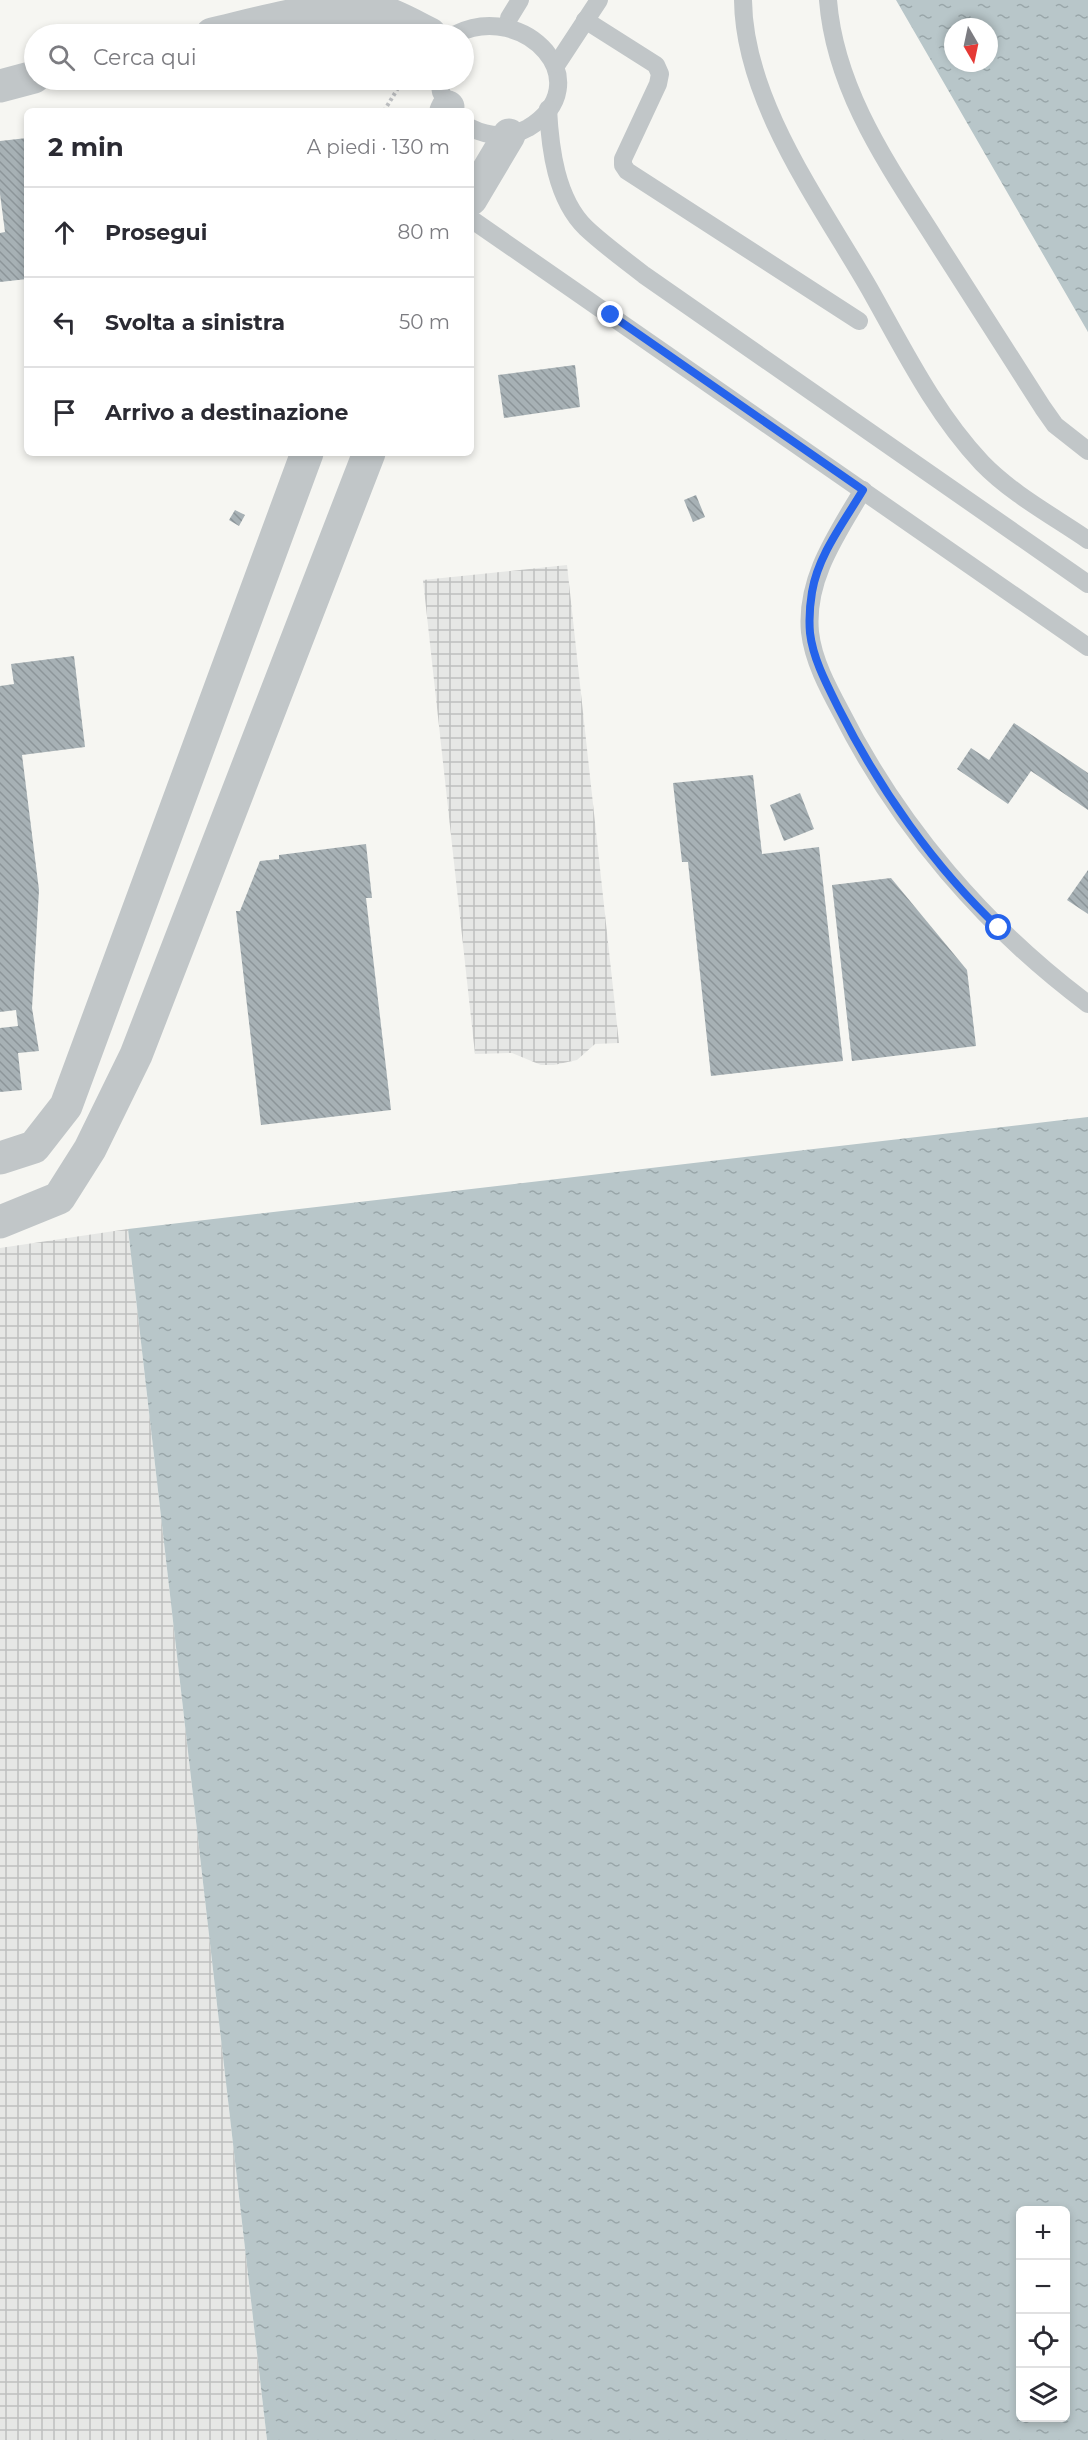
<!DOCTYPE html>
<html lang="it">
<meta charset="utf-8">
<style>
:root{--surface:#fff;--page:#f7f7f7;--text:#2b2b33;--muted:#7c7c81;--line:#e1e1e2}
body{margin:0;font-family:Montserrat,sans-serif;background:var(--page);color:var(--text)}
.controls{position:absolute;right:18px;bottom:18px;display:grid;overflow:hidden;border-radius:9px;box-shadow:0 3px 9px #0003}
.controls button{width:54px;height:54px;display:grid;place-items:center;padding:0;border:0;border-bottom:2px solid var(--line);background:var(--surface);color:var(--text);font:30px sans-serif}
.compass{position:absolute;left:944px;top:18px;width:54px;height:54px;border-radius:50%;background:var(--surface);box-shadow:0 3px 9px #0003;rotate:171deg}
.stop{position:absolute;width:18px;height:18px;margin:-14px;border:4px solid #2563eb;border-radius:50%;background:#fff}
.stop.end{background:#2563eb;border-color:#fff;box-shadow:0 2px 6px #0008}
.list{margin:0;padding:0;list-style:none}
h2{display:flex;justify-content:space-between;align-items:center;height:78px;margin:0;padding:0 24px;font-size:26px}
h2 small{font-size:20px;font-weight:400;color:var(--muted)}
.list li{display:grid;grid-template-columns:39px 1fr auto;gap:18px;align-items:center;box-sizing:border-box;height:90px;padding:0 24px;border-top:2px solid var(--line)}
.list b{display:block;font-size:22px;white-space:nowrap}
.list em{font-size:20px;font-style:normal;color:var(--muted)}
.icon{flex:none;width:33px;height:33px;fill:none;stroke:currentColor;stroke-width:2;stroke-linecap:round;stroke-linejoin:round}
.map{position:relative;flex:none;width:1088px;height:2440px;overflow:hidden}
.search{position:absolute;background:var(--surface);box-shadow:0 3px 9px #0003;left:24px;top:24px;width:450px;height:66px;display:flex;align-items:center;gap:15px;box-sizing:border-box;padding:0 21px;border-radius:33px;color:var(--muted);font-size:22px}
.panel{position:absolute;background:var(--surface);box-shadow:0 3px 9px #0003;left:24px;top:108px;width:450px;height:348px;border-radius:9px}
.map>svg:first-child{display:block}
.industrial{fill:url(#industrial-grid)}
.water{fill:url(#water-ripples);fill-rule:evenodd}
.building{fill:url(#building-back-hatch)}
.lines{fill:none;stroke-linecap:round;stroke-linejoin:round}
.path{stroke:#bdbfc1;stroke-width:4;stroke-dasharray:3 3;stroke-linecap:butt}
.lane{stroke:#c1c6c8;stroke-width:18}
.street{stroke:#c1c6c8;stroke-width:33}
.route{stroke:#2563eb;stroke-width:8}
</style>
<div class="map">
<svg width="1088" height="2440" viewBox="0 0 1088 2440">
<defs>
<pattern id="industrial-grid" width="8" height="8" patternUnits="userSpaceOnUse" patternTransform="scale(1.5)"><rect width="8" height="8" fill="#e6e7e5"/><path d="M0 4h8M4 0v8" fill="none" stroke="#bec0bf"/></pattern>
<pattern id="water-ripples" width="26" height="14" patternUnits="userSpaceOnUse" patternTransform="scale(1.5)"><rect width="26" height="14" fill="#b8c6c9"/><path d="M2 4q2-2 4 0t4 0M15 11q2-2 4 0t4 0" fill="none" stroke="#99a6a9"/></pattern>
<pattern id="building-back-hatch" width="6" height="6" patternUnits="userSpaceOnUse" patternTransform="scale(1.5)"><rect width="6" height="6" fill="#a7b1b5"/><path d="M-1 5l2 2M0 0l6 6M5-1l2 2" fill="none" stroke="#8c9599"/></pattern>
</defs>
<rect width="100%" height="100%" fill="#f6f6f2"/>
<g class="industrial">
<path d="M567 565 619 1043 595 1044 577 1060 554 1065H541L512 1053 475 1054 423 580Z"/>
<path d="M128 1229 267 2440H0V1248Z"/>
</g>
<g class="water">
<path d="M896 0H1088V332ZM953 27H989V63H953Z"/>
<path d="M1088 1117V2440H267L128 1229ZM1020 2210H1066V2418H1020Z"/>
</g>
<g class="building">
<path d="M27 138V279L0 282V233L5 232 0 194V141Z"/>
<path d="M575 365 580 407 504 418 498 375Z"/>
<path d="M696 495 705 517 693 522 684 500Z"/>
<path d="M235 510 245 515 239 526 229 520Z"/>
<path d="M74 656 85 747 22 755 39 890 32 1008 39 1051 18 1053 22 1090 0 1092V1028L18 1026 16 1010 0 1012V686L14 684 11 664Z"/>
<path d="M1014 723 1088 773V810L1031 771 1008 804 957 769 971 748 989 760Z"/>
<path d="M753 775 762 854 819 847 843 1061 711 1076 688 862H682L673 783Z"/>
<path d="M800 793 814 829 784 841 770 805Z"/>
<path d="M366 844 372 898H366L391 1110 261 1125 236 911H240L260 861 279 859V855Z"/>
<path d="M1088 870V914L1067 900Z"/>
<path d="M891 878 967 970 976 1046 852 1061 832 885Z"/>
</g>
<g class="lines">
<path class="path" d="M384 111 403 80"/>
<g class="lane">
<path d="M743 0C744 101 820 203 869 288 903 348 934 412 982 463 1012 494 1053 516 1088 540"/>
<path d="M828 0C835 90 888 165 935 239 971 295 1007 352 1043 408L1055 425 1088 451"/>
<path d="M509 18 520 0"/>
<path d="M585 20 656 65 660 74 658 84 623 159V165L627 171 859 321"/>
<path d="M456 34C525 0 602 83 528 128 510 138 489 137 471 128"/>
<path d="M557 64 599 0"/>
<path d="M439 80 441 92 451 111"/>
<path d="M548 109C550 148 556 199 586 228 604 245 625 260 644 275L1088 584"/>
<path d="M471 219 1088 647"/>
<path d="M863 490C837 534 805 579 810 632 813 660 828 688 841 712 899 827 985 927 1088 1004"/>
</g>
<g class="street">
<path d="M212 34C256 24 336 0 380 11 397 16 414 26 430 34"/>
<path d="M0 86 34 77"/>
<path d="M446 111 448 107"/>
<path d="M471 199 509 135"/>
<path d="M0 1158 34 1147 66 1106 307 453"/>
<path d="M0 1222 59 1198 90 1149 136 1055 369 453"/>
</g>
</g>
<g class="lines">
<path class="route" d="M611 315 863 490C844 522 818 555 812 592 810 604 809 621 810 633 813 659 827 685 839 709 879 788 934 867 999 928"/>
</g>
</svg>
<div class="controls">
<button>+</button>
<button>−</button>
<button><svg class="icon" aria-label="locate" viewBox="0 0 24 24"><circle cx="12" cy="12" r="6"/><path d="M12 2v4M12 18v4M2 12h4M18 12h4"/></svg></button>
<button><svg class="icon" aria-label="layers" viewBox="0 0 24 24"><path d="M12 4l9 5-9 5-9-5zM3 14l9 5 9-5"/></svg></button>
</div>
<svg class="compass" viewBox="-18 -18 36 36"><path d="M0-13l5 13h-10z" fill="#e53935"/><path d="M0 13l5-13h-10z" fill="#7c7c81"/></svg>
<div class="stop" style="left:999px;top:928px"></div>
<div class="stop end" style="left:611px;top:315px"></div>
<div class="search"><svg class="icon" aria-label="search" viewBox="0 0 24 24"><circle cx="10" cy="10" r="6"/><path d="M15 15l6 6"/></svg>Cerca qui</div>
<section class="panel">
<h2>2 min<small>A piedi · 130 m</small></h2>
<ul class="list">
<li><svg class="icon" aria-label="ahead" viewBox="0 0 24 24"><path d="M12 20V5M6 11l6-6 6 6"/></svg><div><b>Prosegui</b></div><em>80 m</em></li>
<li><svg class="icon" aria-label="left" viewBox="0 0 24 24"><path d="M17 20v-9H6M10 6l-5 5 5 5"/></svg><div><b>Svolta a sinistra</b></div><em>50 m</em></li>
<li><svg class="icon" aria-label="arrive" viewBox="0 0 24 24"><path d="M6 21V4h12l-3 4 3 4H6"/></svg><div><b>Arrivo a destinazione</b></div></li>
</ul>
</section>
</div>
